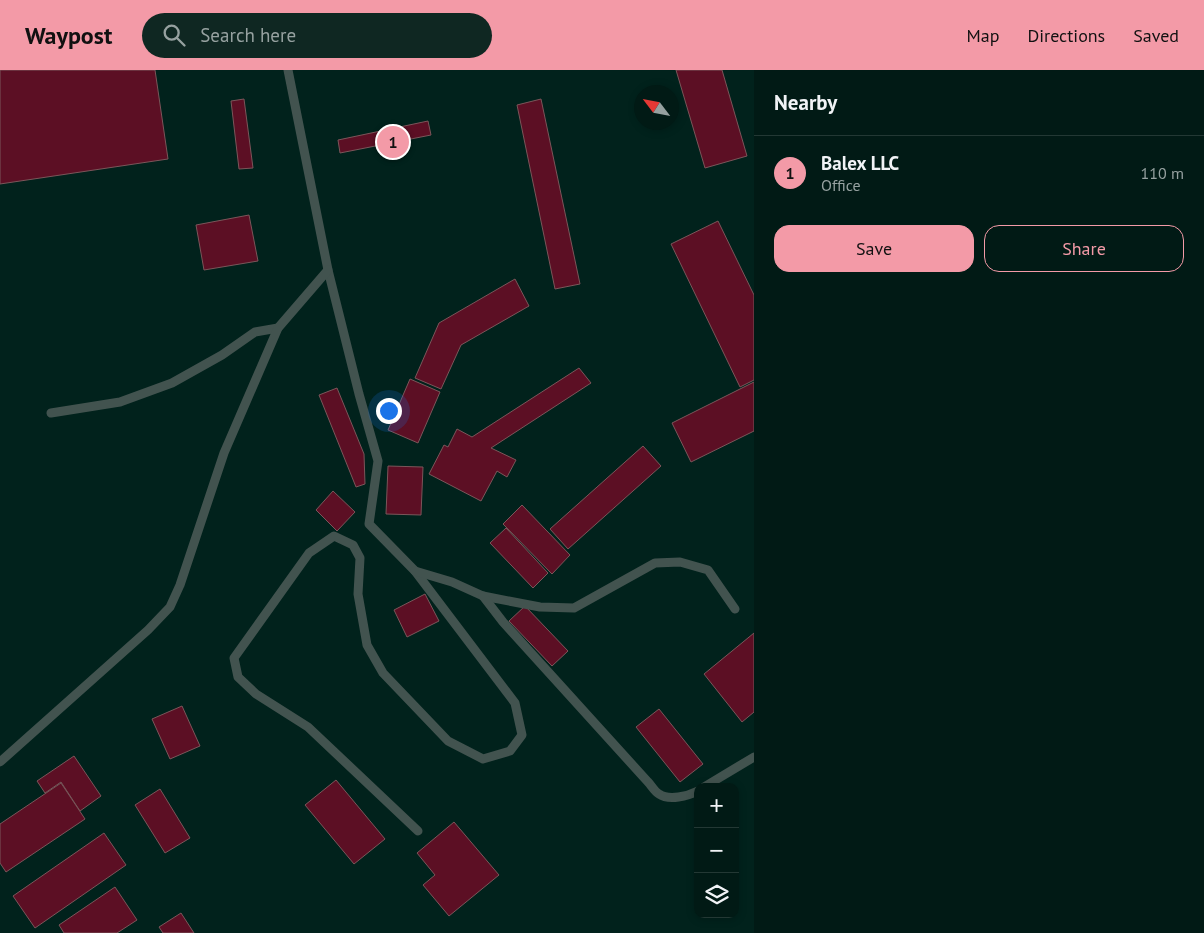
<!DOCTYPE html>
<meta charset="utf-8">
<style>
:root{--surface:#011a15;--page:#0f2722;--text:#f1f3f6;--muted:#96a1a0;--line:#233834;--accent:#f39aa7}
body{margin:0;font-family:"PT Sans",sans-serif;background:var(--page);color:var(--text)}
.controls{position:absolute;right:15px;bottom:15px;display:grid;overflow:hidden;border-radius:10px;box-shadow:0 2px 8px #0003}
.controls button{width:45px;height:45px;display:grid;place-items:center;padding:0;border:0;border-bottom:1px solid var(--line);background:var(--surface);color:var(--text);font:25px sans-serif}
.compass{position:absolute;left:634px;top:15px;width:45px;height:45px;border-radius:50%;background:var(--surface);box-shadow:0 2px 8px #0003;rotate:302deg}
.you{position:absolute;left:388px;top:340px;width:18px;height:18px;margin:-12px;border:4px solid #fff;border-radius:50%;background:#1a73e8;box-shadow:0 0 0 8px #1a73e833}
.badge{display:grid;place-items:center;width:32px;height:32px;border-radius:50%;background:var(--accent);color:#111;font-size:16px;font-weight:700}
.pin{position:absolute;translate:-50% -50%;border:2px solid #fff;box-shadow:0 1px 5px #0006}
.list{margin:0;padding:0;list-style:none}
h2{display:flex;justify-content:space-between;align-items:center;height:65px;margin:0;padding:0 20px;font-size:21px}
h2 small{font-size:16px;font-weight:400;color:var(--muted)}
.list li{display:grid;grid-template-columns:32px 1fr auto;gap:15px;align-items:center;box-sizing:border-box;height:75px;padding:0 20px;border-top:1px solid var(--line)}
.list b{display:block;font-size:19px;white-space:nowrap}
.list p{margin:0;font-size:16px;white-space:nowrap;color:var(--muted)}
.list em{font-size:16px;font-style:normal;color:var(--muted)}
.actions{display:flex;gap:10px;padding:15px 20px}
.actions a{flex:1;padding:11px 0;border:1px solid var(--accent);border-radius:15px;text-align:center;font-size:18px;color:var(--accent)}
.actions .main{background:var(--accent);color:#111}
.icon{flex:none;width:28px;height:28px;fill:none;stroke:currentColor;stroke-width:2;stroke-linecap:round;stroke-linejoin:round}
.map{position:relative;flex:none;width:754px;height:863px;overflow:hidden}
header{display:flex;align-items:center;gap:30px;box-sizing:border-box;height:70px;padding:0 25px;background:var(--accent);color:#111}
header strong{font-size:24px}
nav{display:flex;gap:28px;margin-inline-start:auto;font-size:18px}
.search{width:350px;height:45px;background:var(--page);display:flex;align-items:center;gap:12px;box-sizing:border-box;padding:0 18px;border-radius:28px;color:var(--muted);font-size:19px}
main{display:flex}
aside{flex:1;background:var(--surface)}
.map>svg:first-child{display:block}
.building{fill:#5c0f24;stroke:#7b565a}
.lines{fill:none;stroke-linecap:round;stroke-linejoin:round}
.service{stroke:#42534f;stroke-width:9}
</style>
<header>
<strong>Waypost</strong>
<div class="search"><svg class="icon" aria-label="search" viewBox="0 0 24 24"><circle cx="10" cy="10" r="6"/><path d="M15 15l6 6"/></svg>Search here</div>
<nav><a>Map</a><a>Directions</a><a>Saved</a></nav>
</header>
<main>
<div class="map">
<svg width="754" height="863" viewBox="0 0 754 863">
<rect width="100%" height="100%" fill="#01221c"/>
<g class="building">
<path d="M0 0H155L168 89 0 114Z"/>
<path d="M676 0H722L747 86 705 98Z"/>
<path d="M244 29 253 98 239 99 231 31Z"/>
<path d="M541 29 580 214 555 219 517 35Z"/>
<path d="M428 51 431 65 340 83 338 70Z"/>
<path d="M249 145 258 191 204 200 196 155Z"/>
<path d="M718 151 754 225V310L740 317 671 174Z"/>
<path d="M515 209 529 236 461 275 441 319 415 308 439 253Z"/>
<path d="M579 298 591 313 491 378 516 390 507 407 497 401 481 431 429 404 444 375 448 377 457 359 472 367Z"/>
<path d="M410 309 440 322 418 373 388 360Z"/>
<path d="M754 312V361L691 392 672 353Z"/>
<path d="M337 318 364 384 365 414 356 417 319 325Z"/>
<path d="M643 376 661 396 568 479 550 459Z"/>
<path d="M388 396 423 397 421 445 386 444Z"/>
<path d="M333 421 355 442 337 461 316 440Z"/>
<path d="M522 435 570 485 552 504 503 454Z"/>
<path d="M506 458 548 503 533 518 490 473Z"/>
<path d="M425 524 439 551 407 567 394 540Z"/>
<path d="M525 536 568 581 552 596 509 551Z"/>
<path d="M754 563V642L742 652 704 604Z"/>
<path d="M182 636 200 676 170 689 152 649Z"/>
<path d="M659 639 703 694 680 712 636 657Z"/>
<path d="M74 686 101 726 80 741 61 712 45 723 37 711Z"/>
<path d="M336 710 385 769 354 794 305 735Z"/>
<path d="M61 713 85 749 6 802 0 793V754Z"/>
<path d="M160 719 190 768 165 783 135 735Z"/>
<path d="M454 752 499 805 449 846 423 815 435 805 417 783Z"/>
<path d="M104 763 126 795 35 858 13 826Z"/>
<path d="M115 817 137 850 117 863H64L59 855Z"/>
<path d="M181 843 194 863H163L159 857Z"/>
</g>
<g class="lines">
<g class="service">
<path d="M288 0 328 200 359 324 378 391 369 454 415 501 515 633 522 665 510 681 483 689 448 671 383 603 367 575 358 524 360 488 353 475 334 466 309 483 234 588 238 607 256 624 308 657 418 761"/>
<path d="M51 343 120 332 172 313 222 285 255 262 278 258"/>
<path d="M415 501 452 512 483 526 540 537 574 538 655 493 680 492 708 500 735 539"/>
<path d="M483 526 503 552 648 712C651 715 655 722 659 724 669 731 688 726 698 721"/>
<path d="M0 692 148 560 170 537 180 515 224 383 278 258 328 200"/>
<path d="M704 717 754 687"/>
</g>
</g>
</svg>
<div class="controls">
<button>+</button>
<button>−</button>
<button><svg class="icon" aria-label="layers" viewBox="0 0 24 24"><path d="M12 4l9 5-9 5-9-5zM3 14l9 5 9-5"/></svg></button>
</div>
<svg class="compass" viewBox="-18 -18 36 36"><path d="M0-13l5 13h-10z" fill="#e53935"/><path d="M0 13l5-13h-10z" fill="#96a1a0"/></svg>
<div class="you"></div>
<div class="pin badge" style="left:393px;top:72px">1</div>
</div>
<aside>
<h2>Nearby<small></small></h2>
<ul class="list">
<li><span class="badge">1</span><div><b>Balex LLC</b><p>Office</p></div><em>110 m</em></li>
</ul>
<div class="actions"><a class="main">Save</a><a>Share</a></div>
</aside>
</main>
